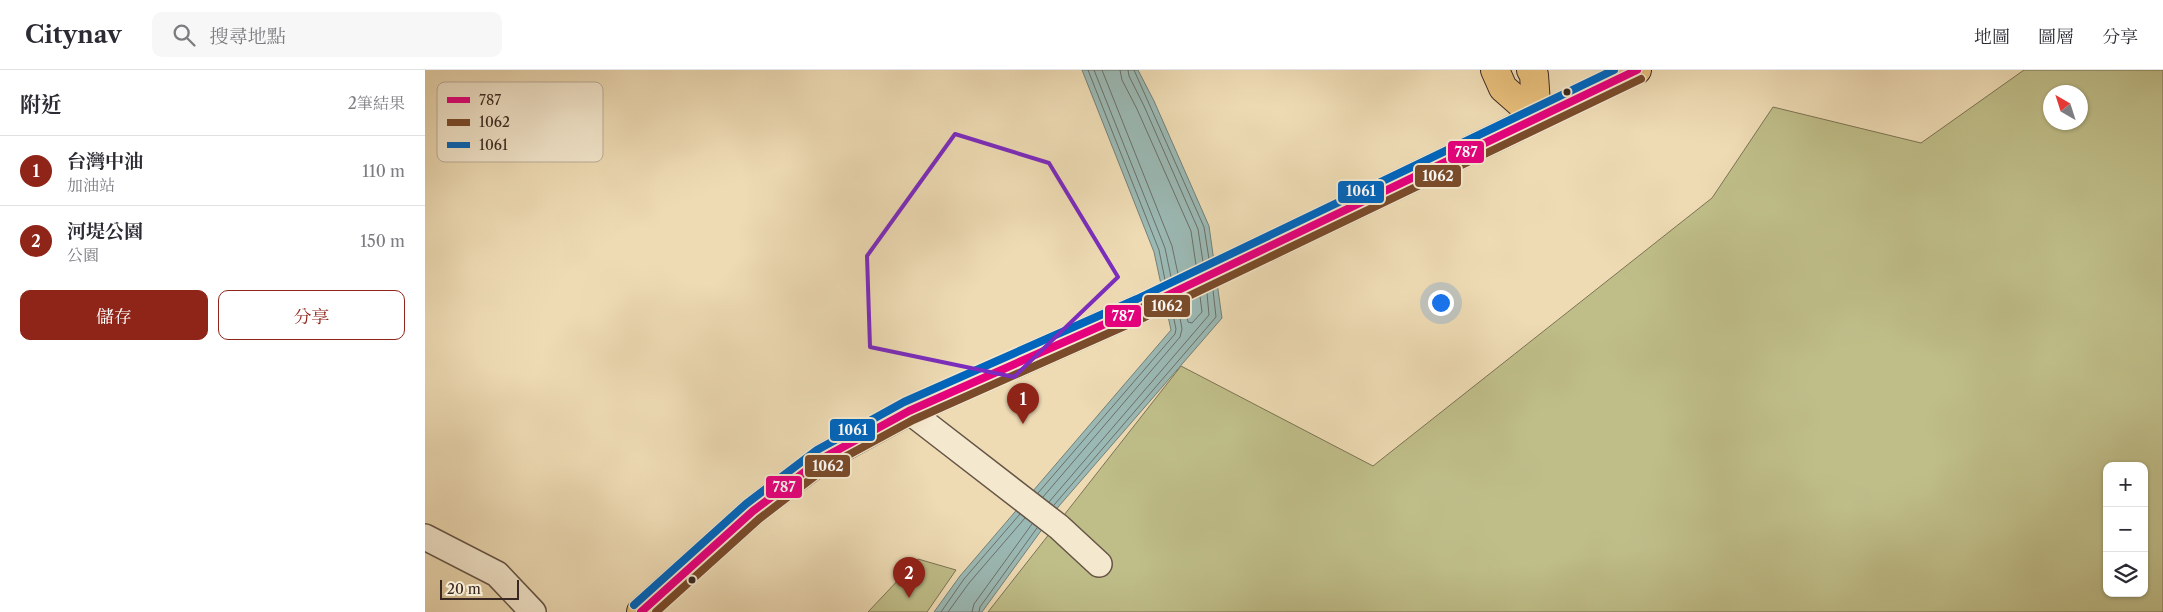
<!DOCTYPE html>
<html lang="zh-TW">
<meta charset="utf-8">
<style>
:root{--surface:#fff;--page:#f7f7f7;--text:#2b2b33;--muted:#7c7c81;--line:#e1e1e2;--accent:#8f2418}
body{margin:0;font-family:"Libre Caslon Text","Noto Serif TC",serif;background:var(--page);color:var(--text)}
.controls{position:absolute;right:15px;bottom:15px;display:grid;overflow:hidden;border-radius:10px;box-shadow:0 1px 4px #0004}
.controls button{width:45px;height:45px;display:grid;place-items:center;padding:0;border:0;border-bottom:1px solid var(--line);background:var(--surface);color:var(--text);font:25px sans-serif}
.compass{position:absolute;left:1618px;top:15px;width:45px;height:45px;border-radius:50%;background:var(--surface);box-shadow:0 1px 4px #0004;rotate:321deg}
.scale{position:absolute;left:15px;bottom:12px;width:79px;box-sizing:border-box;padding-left:5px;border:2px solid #382821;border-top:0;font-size:14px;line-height:18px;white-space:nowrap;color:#382821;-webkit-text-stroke:4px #f4e8ce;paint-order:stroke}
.you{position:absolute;left:1015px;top:232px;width:18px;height:18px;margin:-12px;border:4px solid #fff;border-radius:50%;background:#1a73e8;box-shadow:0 0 0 8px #1a73e833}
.badge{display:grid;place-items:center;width:32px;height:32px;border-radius:50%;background:var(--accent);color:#fff;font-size:16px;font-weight:700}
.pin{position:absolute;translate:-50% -41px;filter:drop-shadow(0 1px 2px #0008)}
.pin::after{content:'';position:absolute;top:26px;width:18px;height:15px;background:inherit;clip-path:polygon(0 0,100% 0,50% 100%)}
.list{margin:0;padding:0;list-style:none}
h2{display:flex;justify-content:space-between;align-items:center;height:65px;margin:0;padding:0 20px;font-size:21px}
h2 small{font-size:16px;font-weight:400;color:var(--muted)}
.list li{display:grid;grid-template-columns:32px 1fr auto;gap:15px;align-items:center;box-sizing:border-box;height:70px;padding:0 20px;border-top:1px solid var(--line)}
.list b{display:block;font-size:19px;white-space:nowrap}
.list p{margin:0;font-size:16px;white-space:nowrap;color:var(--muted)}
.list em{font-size:16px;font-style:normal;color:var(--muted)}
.actions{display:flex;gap:10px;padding:15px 20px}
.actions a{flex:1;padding:11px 0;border:1px solid var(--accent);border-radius:10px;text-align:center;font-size:18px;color:var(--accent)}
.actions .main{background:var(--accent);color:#fff}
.icon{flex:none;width:28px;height:28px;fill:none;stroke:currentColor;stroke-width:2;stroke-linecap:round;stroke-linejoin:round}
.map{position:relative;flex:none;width:1738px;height:542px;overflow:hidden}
header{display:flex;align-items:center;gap:30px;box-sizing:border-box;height:70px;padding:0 25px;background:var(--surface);border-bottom:1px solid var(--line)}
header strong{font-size:24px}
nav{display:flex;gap:28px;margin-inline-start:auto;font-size:18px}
.search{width:350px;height:45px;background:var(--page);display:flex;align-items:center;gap:12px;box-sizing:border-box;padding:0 18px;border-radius:10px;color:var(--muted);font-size:19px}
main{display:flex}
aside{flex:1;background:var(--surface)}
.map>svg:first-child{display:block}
.green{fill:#bfbe89;stroke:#7c7355;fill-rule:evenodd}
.water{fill:#9bb9b4;stroke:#737f79}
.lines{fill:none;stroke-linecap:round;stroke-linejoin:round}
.shore{stroke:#6a706a;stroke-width:1}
.minor-casing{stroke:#665546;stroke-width:28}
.major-casing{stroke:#382821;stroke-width:30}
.highway-casing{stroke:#382821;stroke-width:30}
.minor{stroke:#f4e8ce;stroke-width:25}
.major{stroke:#e7be7a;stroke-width:28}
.highway{stroke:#e7be7a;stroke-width:28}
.bus-1-casing{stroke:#f4e8ce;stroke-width:11}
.bus-2-casing{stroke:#f4e8ce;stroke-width:11}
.bus-3-casing{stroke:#f4e8ce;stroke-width:11}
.bus-1{stroke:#e5007d;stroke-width:8}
.bus-2{stroke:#7a4b2a;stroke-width:8}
.bus-3{stroke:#0065bd;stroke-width:8}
.marked{fill:none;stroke:#7b2cbf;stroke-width:4;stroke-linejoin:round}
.bus-dot{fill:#382821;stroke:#f4e8ce;stroke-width:2}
.key{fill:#f4e8ce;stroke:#bcae9a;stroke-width:1}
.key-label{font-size:14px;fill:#382821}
.line-badge{stroke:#f4e8ce;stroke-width:2}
.badge-label{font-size:14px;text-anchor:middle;font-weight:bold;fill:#fff}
</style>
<header>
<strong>Citynav</strong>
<div class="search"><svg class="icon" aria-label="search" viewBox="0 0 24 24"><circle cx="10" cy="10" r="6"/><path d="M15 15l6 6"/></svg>搜尋地點</div>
<nav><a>地圖</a><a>圖層</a><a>分享</a></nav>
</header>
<main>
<aside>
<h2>附近<small>2筆結果</small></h2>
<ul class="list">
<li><span class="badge">1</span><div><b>台灣中油</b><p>加油站</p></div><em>110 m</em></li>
<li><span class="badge">2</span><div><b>河堤公園</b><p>公園</p></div><em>150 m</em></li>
</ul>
<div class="actions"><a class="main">儲存</a><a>分享</a></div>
</aside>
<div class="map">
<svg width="1738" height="542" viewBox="0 0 1738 542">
<rect width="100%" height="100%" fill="#eedbb4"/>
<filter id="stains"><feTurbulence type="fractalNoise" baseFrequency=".004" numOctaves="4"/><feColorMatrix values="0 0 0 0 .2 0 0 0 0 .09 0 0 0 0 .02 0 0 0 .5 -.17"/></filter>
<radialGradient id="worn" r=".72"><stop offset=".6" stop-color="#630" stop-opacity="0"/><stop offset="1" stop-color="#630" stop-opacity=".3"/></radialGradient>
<g class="green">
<path d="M1599 0H1738V542H563L756 296 948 396 1287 128 1348 37 1496 73ZM1626 22H1656V52H1626ZM1682 396H1719V523H1682Z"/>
<path d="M493 489 531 500 502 542H443Z"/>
</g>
<path class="water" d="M657 0H713L729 31 784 156 797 248 634 436 557 542H509L535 506 746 260 729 182Z"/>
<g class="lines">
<g class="shore">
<path d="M663 0 734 180 740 210"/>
<path d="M669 0 740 178 746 207"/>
<path d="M677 0 747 176 753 204"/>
<path d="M695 0 697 10 712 39 766 161 771 195"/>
<path d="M703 0 704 6 719 36 773 159 778 192"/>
<path d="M709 0 779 157 784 189"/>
<path d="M760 234 763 252 767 253 777 242 775 226"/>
<path d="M613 423 750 264 751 259 747 240"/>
<path d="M618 427 755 267 757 259 753 237"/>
<path d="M624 432 784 245 782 223"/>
<path d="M629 435 791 247 788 220"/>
<path d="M516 542 539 509 595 444"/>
<path d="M523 542 544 513 600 448"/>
<path d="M547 542 549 534 607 454"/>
<path d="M554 542 555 537 612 458"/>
</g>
<defs>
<g id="minor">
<path d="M484 341 634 457 674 494"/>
<path d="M0 467 72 504 108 542"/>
</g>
<path id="major" d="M216 542 328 441 398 388 484 341 716 238 1212 0"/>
<g id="highway">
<path d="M1070 0 1078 18 1112 48"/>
<path d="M1106 0 1109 5 1112 48"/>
</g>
</defs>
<use href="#minor" class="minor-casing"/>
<use href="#major" class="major-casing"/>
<use href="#highway" class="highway-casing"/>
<use href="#minor" class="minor"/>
<use href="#major" class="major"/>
<use href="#highway" class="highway"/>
<defs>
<path id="bus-1" d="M216 542 328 441 398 388 484 341 716 238 1212 0"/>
<path id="bus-2" d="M231 542 334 449 403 396 488 350 720 247 1216 9"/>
<path id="bus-3" d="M209 535 321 434 392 380 479 332 712 229 1189 0"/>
</defs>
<use href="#bus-1" class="bus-1-casing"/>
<use href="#bus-2" class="bus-2-casing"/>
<use href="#bus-3" class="bus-3-casing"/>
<use href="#bus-1" class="bus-1"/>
<use href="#bus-2" class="bus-2"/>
<use href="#bus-3" class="bus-3"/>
</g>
<path class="marked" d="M530 64 624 93 693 207 589 307 445 277 442 186Z"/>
<g class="bus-dot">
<circle cx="1142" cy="22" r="4.5"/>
<circle cx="267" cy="510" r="4.5"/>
</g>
<rect x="12" y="12" width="166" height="80" rx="8" class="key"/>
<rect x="22" y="27" width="23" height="6" fill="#e5007d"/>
<rect x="22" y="49" width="23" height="7" fill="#7a4b2a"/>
<rect x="22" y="72" width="23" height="6" fill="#0065bd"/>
<g class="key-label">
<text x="54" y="35">787</text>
<text x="54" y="57">1062</text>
<text x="54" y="80">1061</text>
</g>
<g class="line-badge">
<rect x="1022" y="70" width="38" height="24" rx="5" fill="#e5007d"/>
<rect x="989" y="94" width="48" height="24" rx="5" fill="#7a4b2a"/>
<rect x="912" y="110" width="48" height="24" rx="5" fill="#0065bd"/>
<rect x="718" y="224" width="48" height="24" rx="5" fill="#7a4b2a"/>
<rect x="679" y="234" width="38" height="24" rx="5" fill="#e5007d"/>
<rect x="404" y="348" width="47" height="24" rx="5" fill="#0065bd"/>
<rect x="379" y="384" width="47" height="24" rx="5" fill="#7a4b2a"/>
<rect x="340" y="405" width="38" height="24" rx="5" fill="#e5007d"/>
</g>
<g class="badge-label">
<text x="1041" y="87">787</text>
<text x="1013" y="111">1062</text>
<text x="936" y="126">1061</text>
<text x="742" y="241">1062</text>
<text x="698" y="251">787</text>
<text x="428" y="365">1061</text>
<text x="403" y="401">1062</text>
<text x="359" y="422">787</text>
</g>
<rect width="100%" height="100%" filter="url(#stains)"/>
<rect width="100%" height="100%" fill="url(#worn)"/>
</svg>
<div class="controls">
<button>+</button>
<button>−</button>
<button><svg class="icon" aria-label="layers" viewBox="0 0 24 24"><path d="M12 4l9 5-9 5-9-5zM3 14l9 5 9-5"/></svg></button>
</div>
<svg class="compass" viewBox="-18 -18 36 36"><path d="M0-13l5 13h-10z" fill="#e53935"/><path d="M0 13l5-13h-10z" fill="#7c7c81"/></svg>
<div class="scale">20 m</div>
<div class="you"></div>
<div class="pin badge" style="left:598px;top:354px">1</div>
<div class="pin badge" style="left:484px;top:528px">2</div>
</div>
</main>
